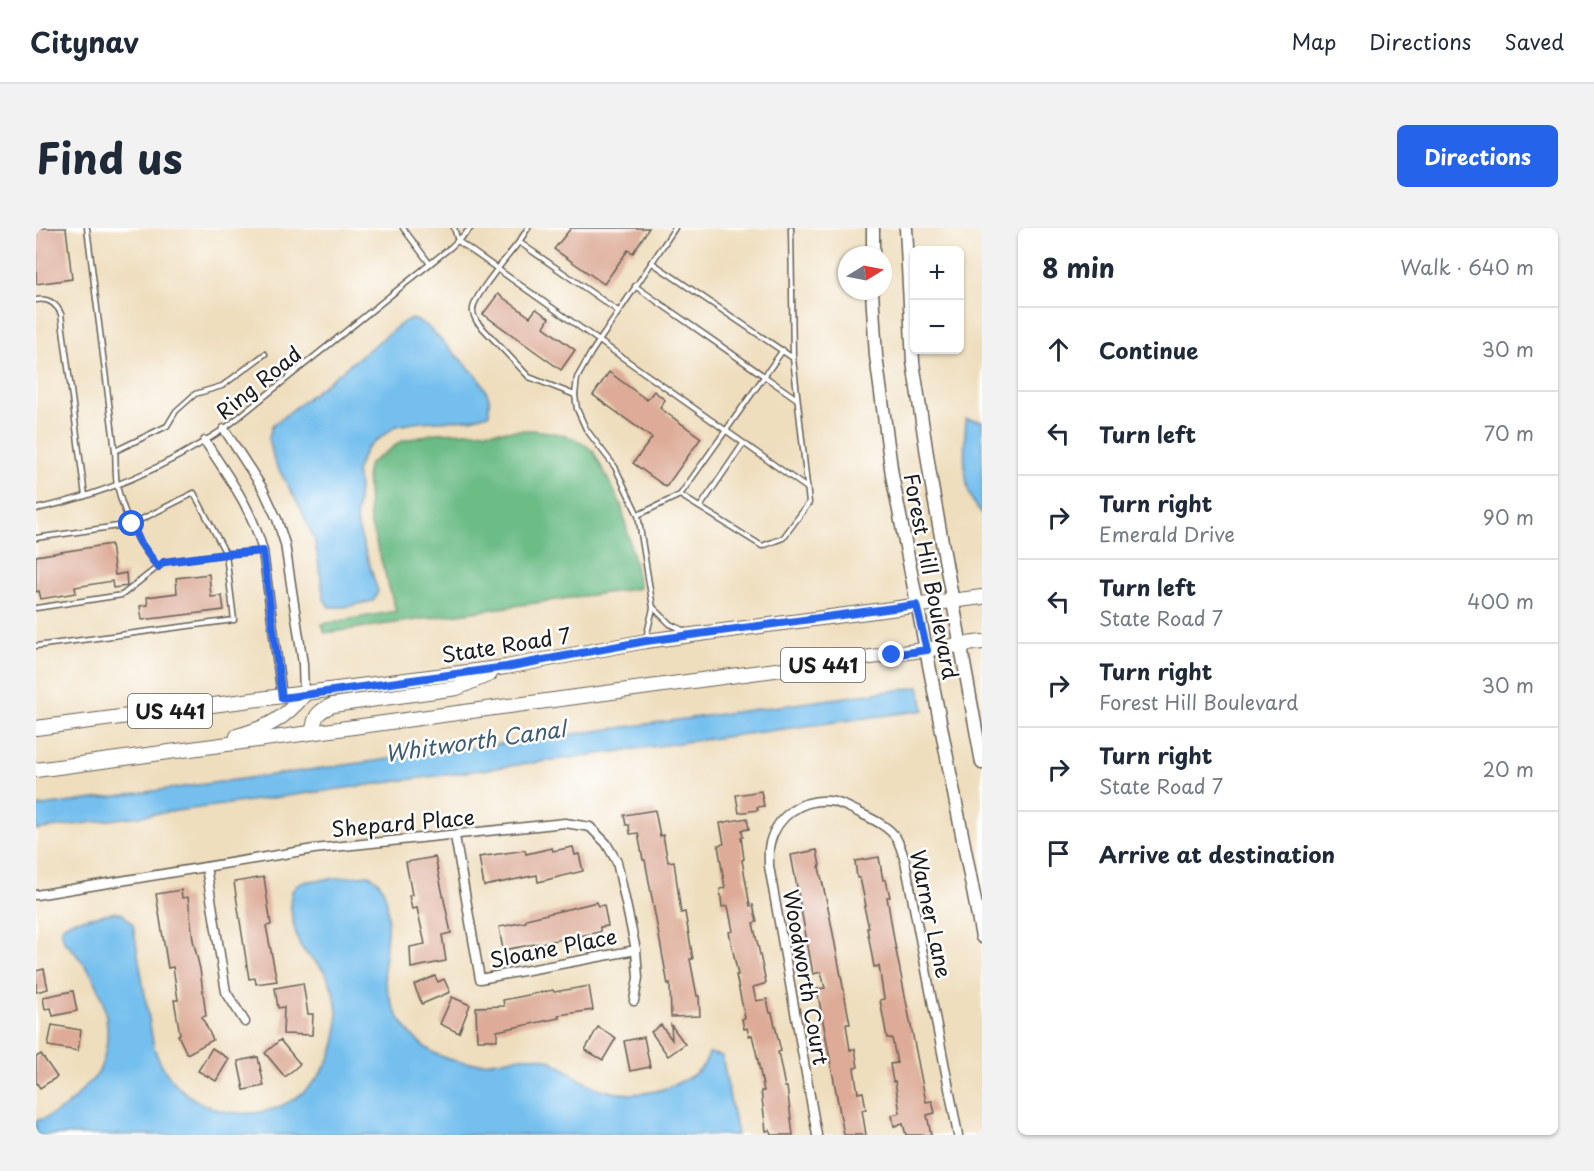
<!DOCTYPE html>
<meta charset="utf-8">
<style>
:root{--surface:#fff;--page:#f2f2f3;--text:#1f2937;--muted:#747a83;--line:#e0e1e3;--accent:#2563eb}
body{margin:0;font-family:"Playpen Sans",sans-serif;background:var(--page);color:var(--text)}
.controls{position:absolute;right:18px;top:18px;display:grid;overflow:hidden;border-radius:9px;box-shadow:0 2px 4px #0004}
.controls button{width:54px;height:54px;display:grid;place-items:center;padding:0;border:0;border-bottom:2px solid var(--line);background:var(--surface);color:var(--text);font:30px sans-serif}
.compass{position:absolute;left:802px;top:18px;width:54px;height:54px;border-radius:50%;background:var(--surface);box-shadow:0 2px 4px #0004;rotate:80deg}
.stop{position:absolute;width:18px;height:18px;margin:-14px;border:4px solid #2563eb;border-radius:50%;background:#fff}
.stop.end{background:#2563eb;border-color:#fff;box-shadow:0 2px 6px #0008}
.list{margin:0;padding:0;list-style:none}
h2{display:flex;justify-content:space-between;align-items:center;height:78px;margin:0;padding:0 24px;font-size:26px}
h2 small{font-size:20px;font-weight:400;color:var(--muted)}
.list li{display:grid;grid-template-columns:39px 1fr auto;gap:18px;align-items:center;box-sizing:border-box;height:84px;padding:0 24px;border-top:2px solid var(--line)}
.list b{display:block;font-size:22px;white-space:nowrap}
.list p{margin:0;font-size:20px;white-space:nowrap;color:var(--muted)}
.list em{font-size:20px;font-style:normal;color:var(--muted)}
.icon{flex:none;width:33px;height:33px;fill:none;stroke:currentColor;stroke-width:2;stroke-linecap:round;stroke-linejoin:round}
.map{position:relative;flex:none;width:946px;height:907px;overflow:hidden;border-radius:9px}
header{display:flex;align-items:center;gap:36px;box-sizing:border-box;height:84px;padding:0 30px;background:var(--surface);border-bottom:2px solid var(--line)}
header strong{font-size:28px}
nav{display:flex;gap:33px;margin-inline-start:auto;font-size:21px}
.intro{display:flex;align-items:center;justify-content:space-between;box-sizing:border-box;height:144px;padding:0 36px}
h1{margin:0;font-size:42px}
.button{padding:15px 27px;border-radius:9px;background:var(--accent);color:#fff;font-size:21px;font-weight:700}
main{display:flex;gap:36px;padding:0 36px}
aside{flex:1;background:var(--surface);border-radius:9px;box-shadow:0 2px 4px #0004}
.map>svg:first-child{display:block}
.forest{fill:#6cbc86;stroke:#446c51;stroke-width:1.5}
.water{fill:#75bfee;stroke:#486e85;stroke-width:1.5}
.building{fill:#ddab97}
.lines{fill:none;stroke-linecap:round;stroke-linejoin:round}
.lane-casing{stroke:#666055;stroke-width:7}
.street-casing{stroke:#666055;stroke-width:11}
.secondary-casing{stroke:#666055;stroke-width:15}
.primary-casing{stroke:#666055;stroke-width:16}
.lane{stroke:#fff;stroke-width:4}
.street{stroke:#fff;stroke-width:8}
.secondary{stroke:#fff;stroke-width:12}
.primary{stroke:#fff;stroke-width:14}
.route{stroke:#2563eb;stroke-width:8}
.labels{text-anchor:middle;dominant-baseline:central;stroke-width:5;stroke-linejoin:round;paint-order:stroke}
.shield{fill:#fff;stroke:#606060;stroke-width:1.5}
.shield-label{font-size:20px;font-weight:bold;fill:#1c1c1c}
.street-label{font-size:21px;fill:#1c1c1c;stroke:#fff}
.water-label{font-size:22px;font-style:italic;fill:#405d70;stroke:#fff}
</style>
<header>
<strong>Citynav</strong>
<nav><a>Map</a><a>Directions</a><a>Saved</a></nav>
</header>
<div class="intro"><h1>Find us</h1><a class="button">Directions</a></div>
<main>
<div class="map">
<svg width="946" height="907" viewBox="0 0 946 907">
<rect width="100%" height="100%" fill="#fff"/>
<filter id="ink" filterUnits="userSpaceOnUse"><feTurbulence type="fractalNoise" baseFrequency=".0167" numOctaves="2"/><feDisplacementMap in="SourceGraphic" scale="12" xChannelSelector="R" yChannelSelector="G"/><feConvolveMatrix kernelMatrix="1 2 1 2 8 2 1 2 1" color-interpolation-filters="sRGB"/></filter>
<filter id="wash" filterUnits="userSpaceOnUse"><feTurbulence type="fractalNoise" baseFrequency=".008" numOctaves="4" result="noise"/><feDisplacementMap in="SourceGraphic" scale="24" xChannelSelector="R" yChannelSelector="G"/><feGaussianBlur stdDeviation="1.35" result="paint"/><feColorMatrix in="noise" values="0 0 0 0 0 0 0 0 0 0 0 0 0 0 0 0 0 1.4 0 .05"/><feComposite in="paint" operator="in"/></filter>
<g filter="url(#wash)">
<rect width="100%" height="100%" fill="#efdebe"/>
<path class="forest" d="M495 202C519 204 537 206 557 223L585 276 604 360 289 405 286 396 360 383 334 294 331 244 333 236 366 213 400 205Z"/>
<g class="water">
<path d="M377 91 390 97 438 145 447 156 453 170V186L435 191 384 194 360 198 330 221 320 243 323 259 320 293 342 364 337 373 308 379H293L288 371 279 313 264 279 238 233 233 210 236 198 369 93Z"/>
<path d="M930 191 946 193V286C924 266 928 219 930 191Z"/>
<path d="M883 459 888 482 0 602V579Z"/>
<path d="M333 647C363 660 348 715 348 740 348 757 357 782 367 796 390 829 423 840 462 833 478 830 491 827 507 830 523 834 536 847 550 855 577 870 615 869 642 855 657 848 669 841 673 825L686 828 701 907H0V893C22 886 34 877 48 860 53 854 60 850 63 843 79 809 70 762 47 735 41 728 36 719 29 715L25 703 28 697 35 693 80 684 87 686 97 697 118 820C150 907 264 907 297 822 305 798 302 769 290 746 284 736 275 731 268 723 260 714 250 672 257 662 260 656 266 655 272 653Z"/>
</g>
<g id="blocks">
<g class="building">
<path d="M0 0H30L36 51 0 56Z"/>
<path d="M535 0H613L597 25 592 22 568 56 518 21Z"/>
<path d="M462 66 494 89 500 81 513 90 508 99 539 122 525 142 447 86Z"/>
<path d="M573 144 611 172 618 163 629 172 624 180 665 210 630 259 597 235 616 210 557 167Z"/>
<path d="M75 316 79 347 90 345 91 358 77 360 76 353 39 359 40 365 5 371 3 363 0 364V328Z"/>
<path d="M173 346 175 369 186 368 188 382 106 392 104 378 112 377 111 369 141 365 140 350Z"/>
<path d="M725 563 728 578 721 579 722 582 703 585 700 567Z"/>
<path d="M619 582 624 608 627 607 632 634 638 633 645 685 649 684 657 731H654L661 768H663L664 788 635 789 634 756 632 757 609 632H607L602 605 594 606 593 597H590L588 587Z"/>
<path d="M711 590 713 601 706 602 707 609H705L708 631 706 632 714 678 717 677 721 694 717 695 730 754 728 756 717 759 720 773 731 771 734 785H736L745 823 742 824 749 859H751L757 907H735L734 902 730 903 725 863H728L721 828 716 807 713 808 711 800 708 801 706 791 709 790 700 747H702L693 704 697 703 692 678 686 679 684 661 689 660 682 617 688 616 684 595Z"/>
<path d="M537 619 539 627 543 626 547 643 502 654 501 647 448 658 443 629 489 622 490 626 516 620 517 623Z"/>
<path d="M781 622 784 638 783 639 793 684 814 796H810L814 822 819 821 822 839 818 840 822 865 827 864 830 881 826 882 830 907H808L781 761 789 760 785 744 777 746 755 627Z"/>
<path d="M399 629 415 705 406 707 410 733 375 740 374 719 389 716 381 680 376 681 373 668 376 667 370 634Z"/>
<path d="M843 629 847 652H850L854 669H851L859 717 890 874 896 873 899 885 891 887 895 907H870L867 896 858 898 856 887 864 885 859 853 857 854 854 836 861 835 856 810H851L844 772 848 771 843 738 838 739 831 700H833L828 679 830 678 824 650H821L819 633Z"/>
<path d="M228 649 235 697 230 698 241 753 220 756 219 750 213 751 198 654Z"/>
<path d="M145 662 146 670 152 669 157 712 164 741 170 788 166 789 177 812 151 826 142 807 144 806 138 772H142L137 739 132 740 120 666Z"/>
<path d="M561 674 562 678 568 677 572 698 564 699V704L467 722 463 699 490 694V691Z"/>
<path d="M8 741 12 761 0 764V743Z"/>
<path d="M399 748 402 754 408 751 414 764 386 776 378 757Z"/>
<path d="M267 755 272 786H277L276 807 247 806 248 779 242 780 239 760Z"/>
<path d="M553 758 557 782 522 787 523 790 461 803V812H441L440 779 468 778 467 772 517 762 518 764Z"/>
<path d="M37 763 41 783 17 788 15 780 9 781 7 769Z"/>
<path d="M416 769 434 777 423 805 404 796Z"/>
<path d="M16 797 45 802 42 823 12 818Z"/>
<path d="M625 797 636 812 635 797 649 816 632 828 615 804Z"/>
<path d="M562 799 580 810 567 832 549 822Z"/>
<path d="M608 809 614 839 594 843 588 813Z"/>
<path d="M244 812 264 836 249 849 229 825Z"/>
<path d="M176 820 193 831 180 853 162 843Z"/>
<path d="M5 826 21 849 4 860 0 854V829Z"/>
<path d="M222 829 228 858 208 862 202 833Z"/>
</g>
</g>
</g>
<g filter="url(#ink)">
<use href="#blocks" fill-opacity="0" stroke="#666055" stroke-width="1.5"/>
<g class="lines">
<defs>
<g id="lane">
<path d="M51 0 79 223C80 234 79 246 81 257 87 285 103 318 122 339"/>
<path d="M367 0 394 36"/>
<path d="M418 0 422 13 771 260"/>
<path d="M483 14 492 0"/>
<path d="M615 34 757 130"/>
<path d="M599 58 761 171"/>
<path d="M0 72C12 70 20 75 25 86L49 268"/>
<path d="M539 167 493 149 441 94C439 90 436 86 437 81 438 67 473 27 483 14L582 83"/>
<path d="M79 223 131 198 140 183 159 166 186 158 229 126"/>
<path d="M644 267 726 318 747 310 773 275 757 130 755 0"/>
<path d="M664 279 707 216"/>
<path d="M0 281C67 267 130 239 188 201L415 19 435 0"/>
<path d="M602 287 644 267 747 122"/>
<path d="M0 310 96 296 158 265 190 326 198 392 0 418"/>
<path d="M0 380 86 367 128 334 190 326 226 323"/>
<path d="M618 380 634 396 647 402"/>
<path d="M610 410 617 380 602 287 579 239 550 201 541 181 539 167 541 150 555 125 639 0"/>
</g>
<g id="street">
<path d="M188 201 227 261 241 291 249 316 267 436 268 467"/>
<path d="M169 213C193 250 216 280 227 323L246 469"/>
<path d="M419 608 444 751 600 722"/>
<path d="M170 639 190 764 209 794"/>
<path d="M0 667 278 621 529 595 554 599 570 615 581 634 600 722 602 750 598 773"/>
<path d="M781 907 733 638C733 630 732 622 734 615 741 588 765 571 793 573 804 574 814 580 824 585 836 591 850 597 858 607 864 614 866 625 869 633L922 907"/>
</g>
<g id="secondary">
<path d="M870 0 877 134 895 253 946 535"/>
<path d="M837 27V0"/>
<path d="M836 63 840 128 856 247 946 709"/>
</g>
<g id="primary">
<path d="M0 500 470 439 610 413 946 369"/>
<path d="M277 504C278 488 282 483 297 477L421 460 454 446"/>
<path d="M201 508C232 499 247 492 268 467"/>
<path d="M0 542 946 414"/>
</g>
</defs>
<use href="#lane" class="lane-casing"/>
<use href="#street" class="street-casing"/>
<use href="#secondary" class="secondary-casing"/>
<use href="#primary" class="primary-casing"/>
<use href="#lane" class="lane"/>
<use href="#street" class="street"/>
<use href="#secondary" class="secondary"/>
<use href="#primary" class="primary"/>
</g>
</g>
<g class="lines" filter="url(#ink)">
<path class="route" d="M96 296 104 314 122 339 128 334 190 326 227 323 246 470 470 439 610 413 880 377 891 422 856 427"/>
</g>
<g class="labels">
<g class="shield">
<rect x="745" y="420" width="84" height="34" rx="4.5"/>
<rect x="92" y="466" width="84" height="34" rx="4.5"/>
</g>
<g class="shield-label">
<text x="787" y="437">US 441</text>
<text x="134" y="483">US 441</text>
</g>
<g class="street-label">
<text transform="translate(222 154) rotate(-39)">Ring Road</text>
<text transform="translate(896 348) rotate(79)">Forest Hill Boulevard</text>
<text transform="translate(470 416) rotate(-9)">State Road 7</text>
<text transform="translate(367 594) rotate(-5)">Shepard Place</text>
<text transform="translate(896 686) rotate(78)">Warner Lane</text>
<text transform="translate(517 719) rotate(-11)">Sloane Place</text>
<text transform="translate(771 749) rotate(80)">Woodworth Court</text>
</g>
<g class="water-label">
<text transform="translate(439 512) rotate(-8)">Whitworth Canal</text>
</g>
</g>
</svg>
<div class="controls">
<button>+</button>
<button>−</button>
</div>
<svg class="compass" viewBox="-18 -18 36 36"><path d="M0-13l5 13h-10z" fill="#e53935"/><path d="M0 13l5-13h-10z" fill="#747a83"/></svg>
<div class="stop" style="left:96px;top:296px"></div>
<div class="stop end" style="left:856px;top:427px"></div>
</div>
<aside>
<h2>8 min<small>Walk · 640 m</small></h2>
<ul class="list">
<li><svg class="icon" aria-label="ahead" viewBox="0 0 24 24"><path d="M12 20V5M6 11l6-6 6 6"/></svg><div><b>Continue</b></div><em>30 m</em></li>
<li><svg class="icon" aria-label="left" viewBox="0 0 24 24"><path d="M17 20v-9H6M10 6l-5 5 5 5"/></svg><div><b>Turn left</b></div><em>70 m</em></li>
<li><svg class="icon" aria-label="right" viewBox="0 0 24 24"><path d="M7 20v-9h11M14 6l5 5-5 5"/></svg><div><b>Turn right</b><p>Emerald Drive</p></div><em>90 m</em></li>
<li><svg class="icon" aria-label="left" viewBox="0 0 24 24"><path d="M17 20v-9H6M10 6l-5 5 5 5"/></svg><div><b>Turn left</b><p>State Road 7</p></div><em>400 m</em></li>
<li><svg class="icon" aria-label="right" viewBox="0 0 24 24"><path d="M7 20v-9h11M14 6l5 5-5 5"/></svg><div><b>Turn right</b><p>Forest Hill Boulevard</p></div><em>30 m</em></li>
<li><svg class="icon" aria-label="right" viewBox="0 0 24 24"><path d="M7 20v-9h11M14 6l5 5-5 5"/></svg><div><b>Turn right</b><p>State Road 7</p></div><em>20 m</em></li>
<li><svg class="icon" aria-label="arrive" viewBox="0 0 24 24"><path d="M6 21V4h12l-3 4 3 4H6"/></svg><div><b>Arrive at destination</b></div></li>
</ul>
</aside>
</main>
